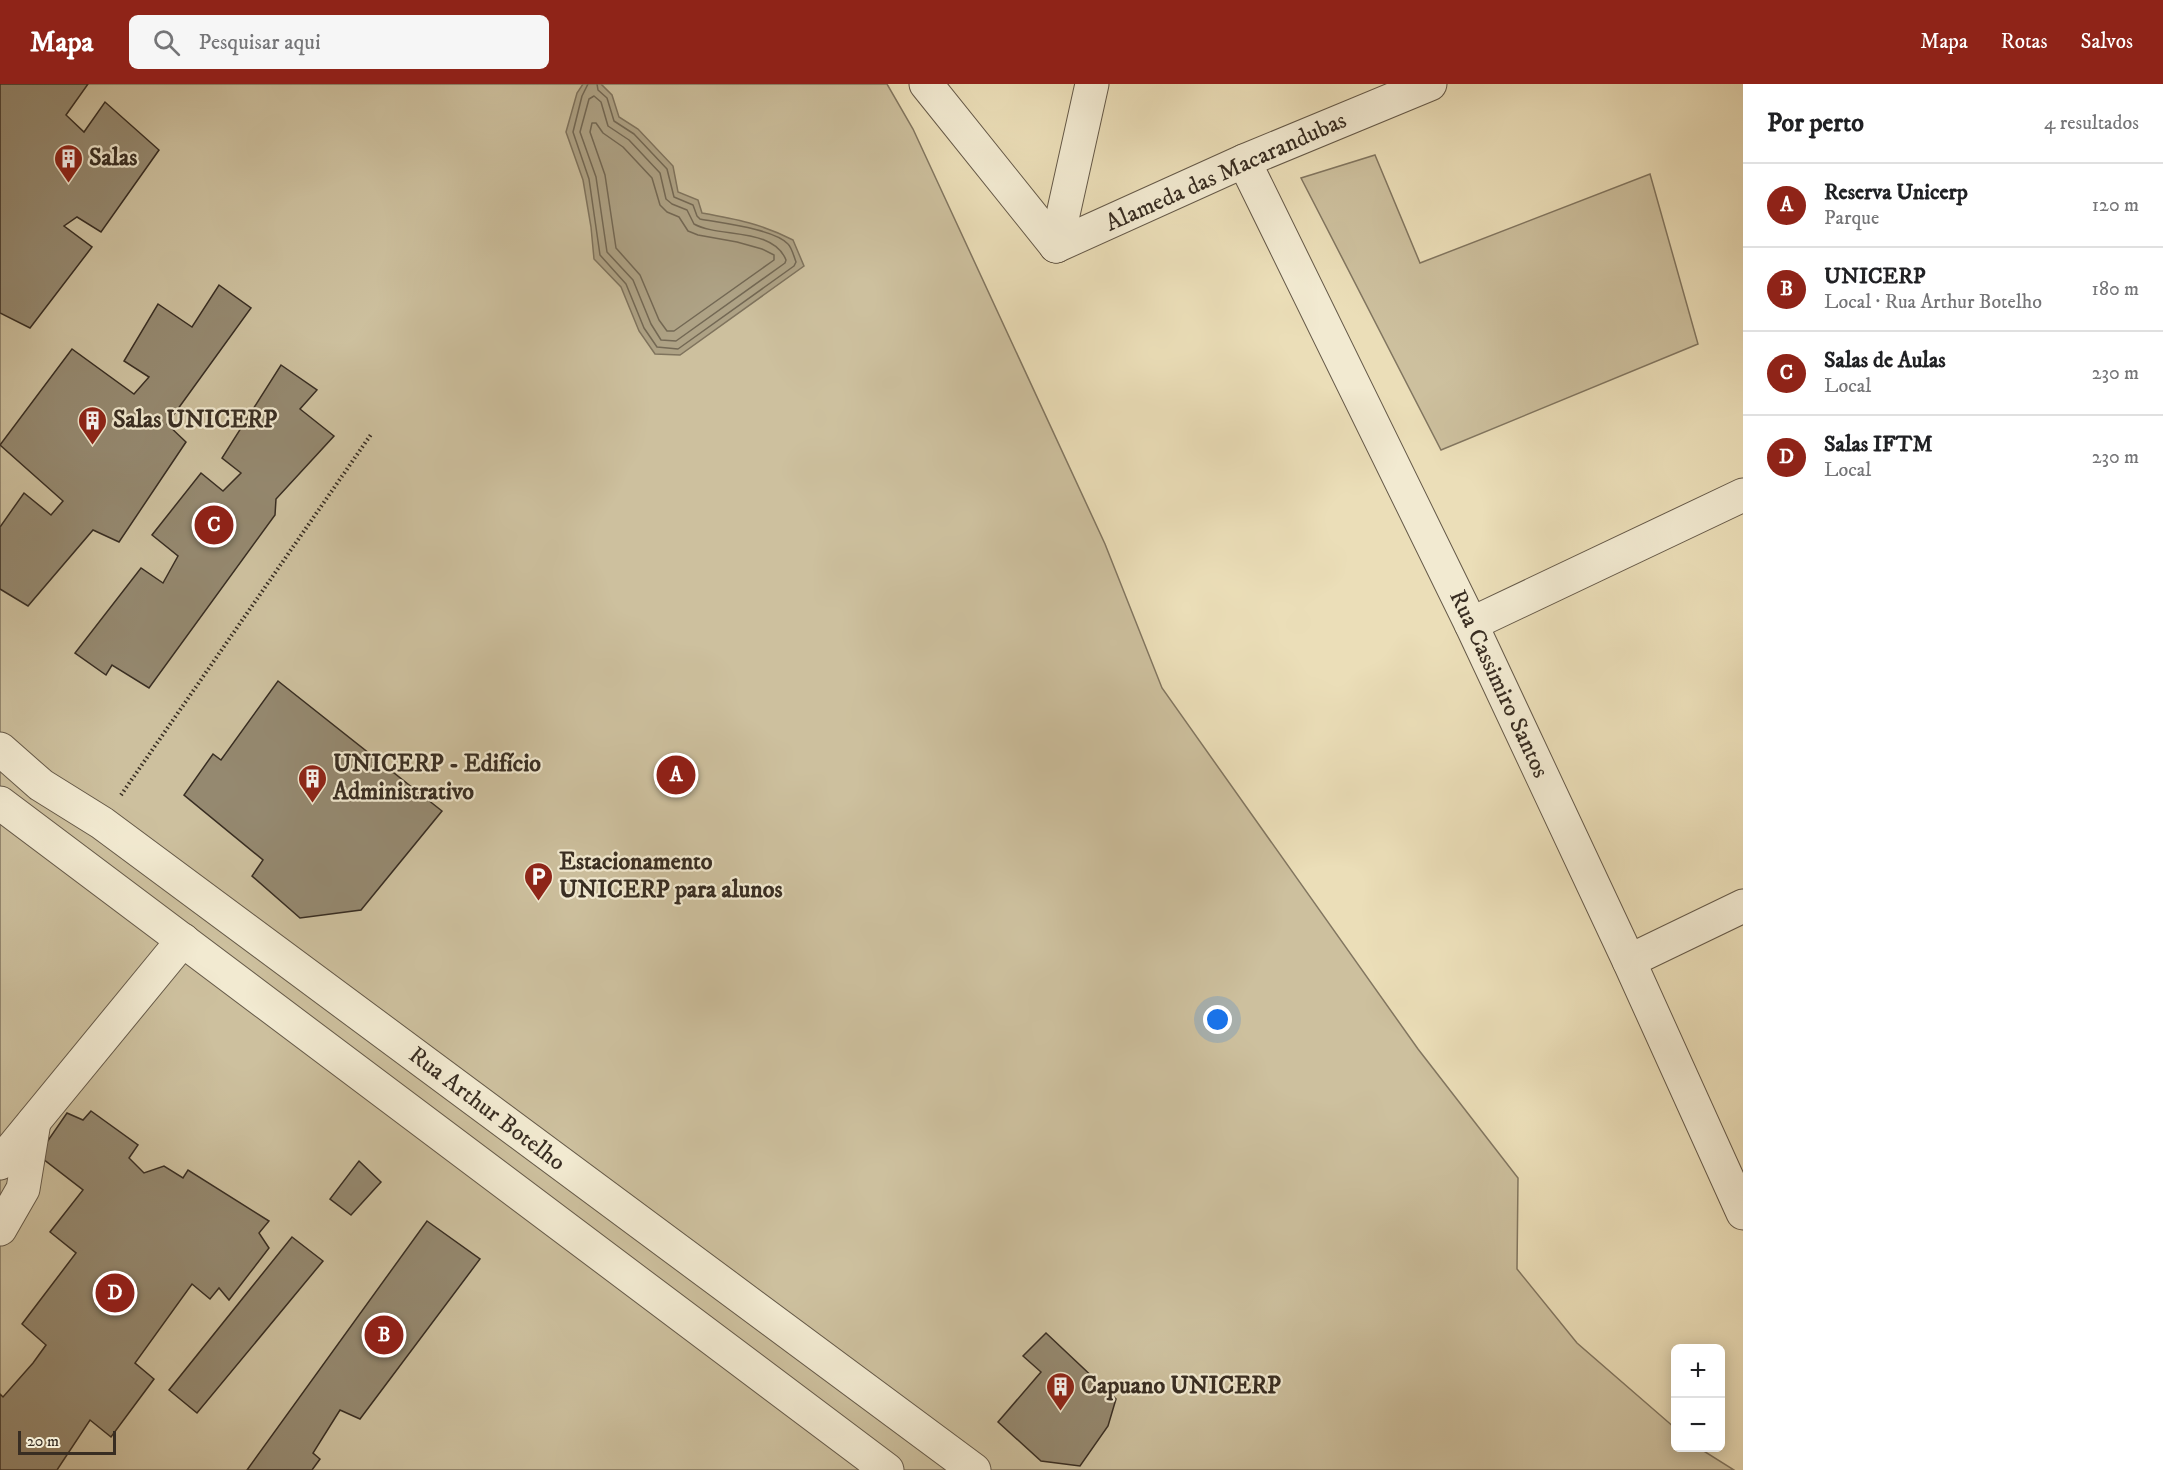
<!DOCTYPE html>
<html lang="pt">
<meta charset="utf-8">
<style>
:root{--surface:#fff;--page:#f6f6f6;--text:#202124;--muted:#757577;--line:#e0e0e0;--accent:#8f2418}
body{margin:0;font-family:"IM FELL DW Pica",serif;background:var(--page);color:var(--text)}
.controls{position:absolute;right:18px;bottom:18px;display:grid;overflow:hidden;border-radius:9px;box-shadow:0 3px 15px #0003}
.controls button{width:54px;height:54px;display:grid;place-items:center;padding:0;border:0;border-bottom:2px solid var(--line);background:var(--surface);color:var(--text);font:30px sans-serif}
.scale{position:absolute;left:18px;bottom:15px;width:98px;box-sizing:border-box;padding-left:6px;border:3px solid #382d22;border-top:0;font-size:16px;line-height:21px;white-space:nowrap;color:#382d22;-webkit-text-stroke:4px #f2ead1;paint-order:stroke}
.you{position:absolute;left:1218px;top:936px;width:21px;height:21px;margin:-15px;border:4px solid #fff;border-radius:50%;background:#1a73e8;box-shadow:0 0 0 9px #1a73e833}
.badge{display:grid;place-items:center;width:39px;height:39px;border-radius:50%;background:var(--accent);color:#fff;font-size:20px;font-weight:700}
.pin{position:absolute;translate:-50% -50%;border:3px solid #fff;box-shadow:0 2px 6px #0006}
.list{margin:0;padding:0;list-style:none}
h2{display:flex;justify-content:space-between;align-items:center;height:78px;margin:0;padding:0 24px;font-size:26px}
h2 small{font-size:20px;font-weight:400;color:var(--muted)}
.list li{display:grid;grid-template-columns:39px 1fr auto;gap:18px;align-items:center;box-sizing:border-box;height:84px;padding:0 24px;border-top:2px solid var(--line)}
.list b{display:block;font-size:22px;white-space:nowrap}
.list p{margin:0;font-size:20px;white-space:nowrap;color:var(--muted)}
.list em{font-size:20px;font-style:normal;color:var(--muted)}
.icon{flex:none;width:33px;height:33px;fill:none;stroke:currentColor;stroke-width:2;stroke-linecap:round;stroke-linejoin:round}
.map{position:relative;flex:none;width:1743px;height:1386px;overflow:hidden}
header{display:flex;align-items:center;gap:36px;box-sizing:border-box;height:84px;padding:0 30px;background:var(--accent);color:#fff}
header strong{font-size:28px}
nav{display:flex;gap:33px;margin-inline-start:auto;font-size:21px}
.search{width:420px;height:54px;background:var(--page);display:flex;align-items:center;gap:15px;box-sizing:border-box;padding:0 21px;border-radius:9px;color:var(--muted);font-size:22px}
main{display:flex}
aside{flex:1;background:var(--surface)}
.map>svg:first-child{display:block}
.green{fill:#cdc09e;stroke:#827660;stroke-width:1.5}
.water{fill:#aea285;stroke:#7f735d;stroke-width:1.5}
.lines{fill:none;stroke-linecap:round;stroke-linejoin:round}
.shore{stroke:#736854;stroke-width:1.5}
.building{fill:#958970;stroke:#382d22;stroke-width:1.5}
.minor-casing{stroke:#655948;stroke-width:35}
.path{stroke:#382d22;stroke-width:4;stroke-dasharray:1.5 3;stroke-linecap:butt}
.minor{stroke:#f2ead1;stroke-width:33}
.labels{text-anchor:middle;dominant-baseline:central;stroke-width:4.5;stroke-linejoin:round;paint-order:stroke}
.poi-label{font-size:24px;font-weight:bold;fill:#382d22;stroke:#f2ead1;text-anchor:start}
.street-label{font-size:24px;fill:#382d22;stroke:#f2ead1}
</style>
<header>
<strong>Mapa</strong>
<div class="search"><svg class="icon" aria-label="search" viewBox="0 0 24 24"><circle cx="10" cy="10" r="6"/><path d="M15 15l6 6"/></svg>Pesquisar aqui</div>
<nav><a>Mapa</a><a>Rotas</a><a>Salvos</a></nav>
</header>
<main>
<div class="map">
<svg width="1743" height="1386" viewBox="0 0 1743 1386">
<rect width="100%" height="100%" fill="#ebdeb8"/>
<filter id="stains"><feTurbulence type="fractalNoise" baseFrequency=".00333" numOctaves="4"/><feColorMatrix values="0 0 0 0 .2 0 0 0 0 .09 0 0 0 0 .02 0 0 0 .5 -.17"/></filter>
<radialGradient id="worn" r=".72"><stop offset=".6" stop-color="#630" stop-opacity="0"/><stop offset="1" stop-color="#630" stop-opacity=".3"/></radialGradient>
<g class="green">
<path d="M0 0H887L913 45 1105 460 1162 604 1418 965 1518 1094 1517 1185 1577 1259 1675 1344 1676 1364H1699L1734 1386H0Z"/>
<path d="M1375 71 1420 179 1650 90 1698 260 1441 366 1301 94Z"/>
</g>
<path class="water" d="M583 0H601L612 11 619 33 638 45 673 82 678 108 698 116 702 129C736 135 762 140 793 156L804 182 680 271 655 270 639 247 621 203 594 175 591 143 583 96 566 48 577 9Z"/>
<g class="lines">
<g class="shore">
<path d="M588 0 582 12 573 48 589 95 600 171 626 200 644 244 657 263 678 265 794 182 796 178C794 173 792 164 788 160 774 145 721 139 700 135L697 132 693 121 674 113 667 85 634 50 614 37 607 14 598 6 597 0"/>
<path d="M594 12 601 18 608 42 629 56 660 89 666 115 672 120 687 126 694 140C719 154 773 143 786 176L785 179 676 257 661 256 651 240 633 196 607 168 596 93 580 48 589 15Z"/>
<path d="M592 39H596L603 49 623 63 652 94 660 121 667 128 679 133 688 147 698 151 737 158 762 165 774 171V176L674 247H667L659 236 640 191 616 164 605 91 590 48Z"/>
</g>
</g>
<g class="building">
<path d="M0 0H88L66 31 84 48 105 18 159 66 101 148 77 133 64 142 92 163 30 244 0 229Z"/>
<path d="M219 201 251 224 167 340 186 358 119 458 93 446 28 522 0 505V443L24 409 51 431 63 417 0 361 72 265 134 310 149 293 124 277 158 220 192 243Z"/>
<path d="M281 281 317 306 300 325 334 352 276 415 275 431 149 604 112 581 106 591 75 569 141 484 163 499 178 472 152 451 201 389 223 407 241 389 222 374Z"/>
<path d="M278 597 442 727 361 826 300 834 252 792 263 776 184 711 213 670 221 676Z"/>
<path d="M91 1027 138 1061 129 1074 144 1089 164 1082 183 1094 188 1086 269 1137 259 1149 269 1164 229 1216 219 1204 210 1215 192 1200 135 1279 154 1295 111 1353 90 1336 57 1386H0V1310L3 1313 33 1279 46 1261 22 1240 76 1169 50 1148 83 1106 38 1071 67 1029 83 1036Z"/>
<path d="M359 1077 381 1098 351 1131 330 1115Z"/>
<path d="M427 1137 480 1175 360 1335 340 1326 313 1369 320 1375 312 1386H247Z"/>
<path d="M292 1153 323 1177 197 1329 169 1306Z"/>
<path d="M1046 1249 1116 1315 1108 1342 1080 1382 1041 1377 998 1338 1041 1288 1023 1272Z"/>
</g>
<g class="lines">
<defs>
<g id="minor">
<path d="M926 0 1056 162"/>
<path d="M1244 77 1471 540 1629 877 1743 1129"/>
<path d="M1056 162 1244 77 1430 0"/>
<path d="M1056 162 1092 0"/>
<path d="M1471 540 1743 411"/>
<path d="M0 665 41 701 102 739 974 1386"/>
<path d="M0 719 887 1386"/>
<path d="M1629 877 1743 822"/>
<path d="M0 1079 183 856"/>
<path d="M0 1145 23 1105 34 1038"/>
</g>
</defs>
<use href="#minor" class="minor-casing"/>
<path class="path" d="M121 711 372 349"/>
<use href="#minor" class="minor"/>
</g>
<defs>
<symbol id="building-pin" viewBox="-11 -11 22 30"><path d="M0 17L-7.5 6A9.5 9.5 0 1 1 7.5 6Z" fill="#8f2418" stroke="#f2ead1"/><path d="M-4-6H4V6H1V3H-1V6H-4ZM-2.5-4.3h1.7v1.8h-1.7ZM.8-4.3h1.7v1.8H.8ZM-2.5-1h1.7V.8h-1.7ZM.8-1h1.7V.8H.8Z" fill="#fff"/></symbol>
<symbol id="parking-pin" viewBox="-11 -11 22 30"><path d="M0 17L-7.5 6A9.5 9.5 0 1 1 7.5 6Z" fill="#8f2418" stroke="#f2ead1"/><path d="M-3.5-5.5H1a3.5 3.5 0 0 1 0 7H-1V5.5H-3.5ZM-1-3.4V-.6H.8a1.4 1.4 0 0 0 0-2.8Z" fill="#fff"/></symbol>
</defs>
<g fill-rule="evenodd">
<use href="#building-pin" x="52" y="58" width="33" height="45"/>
<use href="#building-pin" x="76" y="320" width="33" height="45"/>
<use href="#building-pin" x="296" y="678" width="33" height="45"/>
<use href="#parking-pin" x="522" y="776" width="33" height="45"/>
<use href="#building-pin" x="1044" y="1286" width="33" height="45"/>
</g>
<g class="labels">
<g class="poi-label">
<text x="89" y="74">Salas</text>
<text x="113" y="336">Salas UNICERP</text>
<text x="333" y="680">UNICERP - Edifício<tspan x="333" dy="28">Administrativo</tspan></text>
<text x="559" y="778">Estacionamento<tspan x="559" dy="28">UNICERP para alunos</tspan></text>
<text x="1081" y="1302">Capuano UNICERP</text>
</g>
<g class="street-label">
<text transform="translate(1226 88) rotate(-24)">Alameda das Macarandubas</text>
<text transform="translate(1499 600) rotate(65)">Rua Cassimiro Santos</text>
<text transform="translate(487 1025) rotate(37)">Rua Arthur Botelho</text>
</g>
</g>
<rect width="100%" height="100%" filter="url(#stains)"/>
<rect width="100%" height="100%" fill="url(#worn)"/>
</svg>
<div class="controls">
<button>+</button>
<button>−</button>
</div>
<div class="scale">20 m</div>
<div class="you"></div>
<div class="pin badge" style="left:676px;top:691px">A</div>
<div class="pin badge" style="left:384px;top:1251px">B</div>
<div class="pin badge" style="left:214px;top:441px">C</div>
<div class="pin badge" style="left:115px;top:1209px">D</div>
</div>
<aside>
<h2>Por perto<small>4 resultados</small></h2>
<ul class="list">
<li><span class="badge">A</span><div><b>Reserva Unicerp</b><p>Parque</p></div><em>120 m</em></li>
<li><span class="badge">B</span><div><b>UNICERP</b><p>Local · Rua Arthur Botelho</p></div><em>180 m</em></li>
<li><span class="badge">C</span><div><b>Salas de Aulas</b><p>Local</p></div><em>230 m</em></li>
<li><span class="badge">D</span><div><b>Salas IFTM</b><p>Local</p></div><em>230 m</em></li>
</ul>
</aside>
</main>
